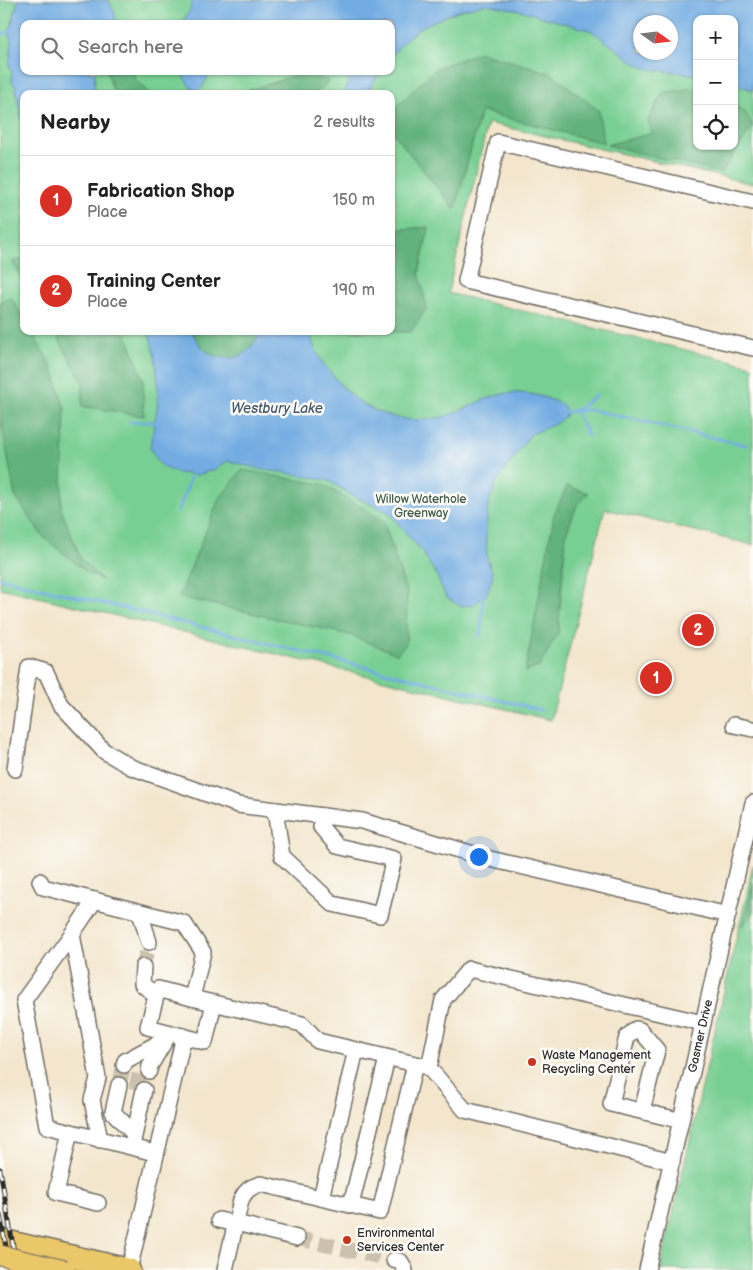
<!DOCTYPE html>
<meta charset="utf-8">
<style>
:root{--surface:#fff;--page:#f2f2f2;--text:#222;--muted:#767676;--line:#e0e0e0;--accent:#d93025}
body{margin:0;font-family:"Balsamiq Sans",sans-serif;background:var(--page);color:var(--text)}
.controls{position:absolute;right:15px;top:15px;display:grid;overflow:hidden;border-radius:10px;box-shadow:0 1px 4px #0004}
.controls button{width:45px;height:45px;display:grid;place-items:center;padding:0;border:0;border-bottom:1px solid var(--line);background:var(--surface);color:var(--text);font:25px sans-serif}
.compass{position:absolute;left:633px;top:15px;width:45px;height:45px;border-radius:50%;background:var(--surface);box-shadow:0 1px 4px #0004;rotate:104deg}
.you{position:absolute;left:478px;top:856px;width:18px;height:18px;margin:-12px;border:4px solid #fff;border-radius:50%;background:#1a73e8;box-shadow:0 0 0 8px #1a73e833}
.badge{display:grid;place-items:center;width:32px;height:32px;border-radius:50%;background:var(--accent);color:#fff;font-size:16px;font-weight:700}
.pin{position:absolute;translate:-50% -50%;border:2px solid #fff;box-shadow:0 1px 5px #0006}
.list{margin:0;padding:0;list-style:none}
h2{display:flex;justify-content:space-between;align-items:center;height:65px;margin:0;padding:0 20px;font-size:21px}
h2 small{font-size:16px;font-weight:400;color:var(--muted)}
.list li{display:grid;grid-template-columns:32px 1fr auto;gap:15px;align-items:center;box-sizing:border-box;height:90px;padding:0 20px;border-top:1px solid var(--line)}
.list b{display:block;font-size:19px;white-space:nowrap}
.list p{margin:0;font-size:16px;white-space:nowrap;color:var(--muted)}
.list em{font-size:16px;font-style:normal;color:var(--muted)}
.icon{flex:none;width:28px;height:28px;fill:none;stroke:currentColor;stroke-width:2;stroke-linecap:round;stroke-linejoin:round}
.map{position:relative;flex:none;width:753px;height:1270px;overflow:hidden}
.search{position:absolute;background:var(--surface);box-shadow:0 1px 4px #0004;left:20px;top:20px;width:375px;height:55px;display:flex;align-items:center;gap:12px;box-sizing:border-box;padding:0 18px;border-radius:10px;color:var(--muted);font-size:19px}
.panel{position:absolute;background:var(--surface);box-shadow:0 1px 4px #0004;left:20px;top:90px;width:375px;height:245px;border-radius:10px}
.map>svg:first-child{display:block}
.green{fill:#78cf93;stroke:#527d5f;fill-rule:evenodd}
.forest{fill:#62b27d;stroke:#466e54}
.water{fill:#72ace2;stroke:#4e6c86;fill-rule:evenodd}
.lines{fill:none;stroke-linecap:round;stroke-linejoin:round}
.stream{stroke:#72ace2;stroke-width:3}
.minor-tunnel{stroke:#cbc1ad;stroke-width:15;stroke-dasharray:15 8;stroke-linecap:butt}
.minor-casing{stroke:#716c64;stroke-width:18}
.highway-casing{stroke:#716c64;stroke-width:25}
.minor{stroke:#fff;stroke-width:15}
.highway{stroke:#eac769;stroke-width:22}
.rail-casing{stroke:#2b2b2b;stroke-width:5}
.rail{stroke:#fdfcf7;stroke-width:3;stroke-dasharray:9;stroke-linecap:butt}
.major-bridge-casing{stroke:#716c64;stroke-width:21;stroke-linecap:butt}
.major-bridge{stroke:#eac769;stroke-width:19}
.poi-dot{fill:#c8321e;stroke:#fdfcf7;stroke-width:2}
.labels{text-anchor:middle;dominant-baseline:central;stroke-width:5;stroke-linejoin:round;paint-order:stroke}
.park-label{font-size:12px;fill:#425c4a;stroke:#fdfcf7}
.street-label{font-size:12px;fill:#2b2b2b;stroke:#fdfcf7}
.poi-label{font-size:12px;fill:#2b2b2b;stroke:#fdfcf7;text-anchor:start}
.water-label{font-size:14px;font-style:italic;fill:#44586b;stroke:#fdfcf7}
</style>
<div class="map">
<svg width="753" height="1270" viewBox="0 0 753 1270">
<rect width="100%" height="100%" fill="#fdfcf7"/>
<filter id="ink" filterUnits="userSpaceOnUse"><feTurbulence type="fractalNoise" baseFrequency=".02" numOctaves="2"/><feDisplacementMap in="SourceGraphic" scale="10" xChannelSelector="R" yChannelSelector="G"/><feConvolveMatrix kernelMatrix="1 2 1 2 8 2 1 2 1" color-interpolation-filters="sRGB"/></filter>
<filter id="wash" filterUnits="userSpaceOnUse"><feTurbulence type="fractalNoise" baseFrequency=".0096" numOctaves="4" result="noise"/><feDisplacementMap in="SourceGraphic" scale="20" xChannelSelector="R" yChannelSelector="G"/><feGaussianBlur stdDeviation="1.12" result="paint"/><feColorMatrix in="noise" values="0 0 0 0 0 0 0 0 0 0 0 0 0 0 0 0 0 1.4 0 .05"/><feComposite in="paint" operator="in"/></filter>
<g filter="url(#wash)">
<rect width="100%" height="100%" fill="#f3e6cd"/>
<g class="green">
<path d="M0 0H753V184L488 123 448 293 753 366V545L605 509 551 720 0 588ZM697 19H734V146H697ZM640 22H670V52H640ZM24 24H391V71H24ZM24 94H391V331H24Z"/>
<path d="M753 865V1270H660Z"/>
</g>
<g class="forest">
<path d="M480 52 551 73 599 111 603 143 481 111 455 210 391 130V112L436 68Z"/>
<path d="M107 71H135L134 78 150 94H114Z"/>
<path d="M306 72 329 81 315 94H237Z"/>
<path d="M693 88 697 89V146H734V105L745 112 753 126 721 173 607 145 652 133 648 120 662 93Z"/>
<path d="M429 227 419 273 427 308 411 332 334 331H391V230Z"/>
<path d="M24 258V281L12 262Z"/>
<path d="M10 296 24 319V331H31L53 369 65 410 61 509 81 559 102 580 88 573 43 537 15 496 0 416V303Z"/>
<path d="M54 331H125L143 378 144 416 82 406 83 382Z"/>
<path d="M192 331H262C257 339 252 347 245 353 240 357 233 358 227 358 209 358 199 347 192 331Z"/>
<path d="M242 470 322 484 383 520 407 593 406 644 397 654 350 635 179 597 219 499Z"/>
<path d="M567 486 589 493 577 505 566 534 558 633 539 667 525 672 554 515Z"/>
<path d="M753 883V913L742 926Z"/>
</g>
<g class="water">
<path d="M18 0H108C113 8 116 14 116 24H24V71H95L94 94H24V132L15 85 12 82V73L9 65 12 42 9 35Z"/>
<path d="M193 0H753V90L734 84V19H697V75L648 69 638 65 592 31 519 10 485 4 460 10 421 27 406 39 391 56V24H181L190 10ZM670 22V52H640V22Z"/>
<path d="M180 71H211L202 88 197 91 190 87Z"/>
<path d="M342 71H381L366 94H344L349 82Z"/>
<path d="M148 331H192C199 347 209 358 227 358 233 358 240 357 245 353 252 347 257 339 262 331H310C313 353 327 370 342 386 369 416 410 427 449 415 469 408 488 395 510 393 529 392 548 397 564 406L566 415 557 423 530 435 496 483 488 504 486 533 487 558 493 575 487 594 473 605 460 606 446 597 436 574 421 550 388 512 353 496 329 481 300 475 259 469 228 461 216 469 198 475 177 473 161 466 150 448C152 435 155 422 157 409 160 387 156 352 148 331Z"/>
</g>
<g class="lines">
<g class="stream">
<path d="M0 35 11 31"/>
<path d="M575 411 592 410 746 445"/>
<path d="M575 411 597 395"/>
<path d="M562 412 575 411 588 436"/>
<path d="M130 422H157"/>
<path d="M178 512 192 473"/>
<path d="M0 578 541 710"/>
<path d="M480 637C481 628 484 598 482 593"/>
</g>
</g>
</g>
<g filter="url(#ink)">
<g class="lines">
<g class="minor-tunnel">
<path d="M143 967 149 942"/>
<path d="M119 1085 124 1065"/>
<path d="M136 1089 140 1069"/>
<path d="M297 1238 394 1260"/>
</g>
<defs>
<g id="minor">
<path d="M753 202 498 142 466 281 753 348"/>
<path d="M734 725 753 729"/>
<path d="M15 769 29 667 46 672 61 705 104 751 131 767 238 805 362 821 490 859 728 915"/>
<path d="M275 810 282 856 333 904 380 915 394 859 337 846 321 827 323 816"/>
<path d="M40 881 43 887 184 923 203 952 192 998 302 1024 318 1041 356 1050"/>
<path d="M95 900 72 934 98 1078 92 1100 100 1140"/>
<path d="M140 912 149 942"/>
<path d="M72 934 24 1000 47 1126 155 1153"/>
<path d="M143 967 142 984 156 996"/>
<path d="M192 998 158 989 148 1027 205 1042 214 1003"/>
<path d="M124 1065 125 1061 166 1039"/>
<path d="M149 1071 150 1066 166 1039"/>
<path d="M119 1085 113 1112 134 1134"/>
<path d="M642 1111 657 1050 640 1030 636 1029 627 1037 611 1104 674 1119 681 1121"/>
<path d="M70 1132 56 1193 98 1203"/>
<path d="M133 1141 144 1090"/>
<path d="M672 1162 465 1110 429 1068 443 1000 469 969 703 1023"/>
<path d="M321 1198 356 1050 424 1066"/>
<path d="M351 1205 387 1058"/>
<path d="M219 1220 236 1224"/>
<path d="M236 1223 297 1238"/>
<path d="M394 1260 401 1262 405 1270"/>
<path d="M129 1270 184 1036"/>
<path d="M225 1270 241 1200C246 1190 250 1187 261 1184L380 1212 415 1064"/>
<path id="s1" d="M647 1270 753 803"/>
</g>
<path id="highway" d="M0 1240 129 1270"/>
</defs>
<use href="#minor" class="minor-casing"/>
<use href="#highway" class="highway-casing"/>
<use href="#minor" class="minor"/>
<use href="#highway" class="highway"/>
<defs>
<g id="rail">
<path d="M0 1169 17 1270"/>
<path d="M0 1215 7 1252"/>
</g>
</defs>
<use href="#rail" class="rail-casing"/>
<use href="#rail" class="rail"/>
<defs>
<path id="major-bridge" d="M0 1255 65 1270"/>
</defs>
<use href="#major-bridge" class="major-bridge-casing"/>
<use href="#major-bridge" class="major-bridge"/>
</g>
</g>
<g class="poi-dot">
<circle cx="532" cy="1062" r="5"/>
<circle cx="347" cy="1240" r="5"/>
</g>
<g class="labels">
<g class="park-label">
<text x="421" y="499">Willow Waterhole<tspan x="421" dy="14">Greenway</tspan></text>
</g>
<g class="street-label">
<text stroke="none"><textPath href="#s1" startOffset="240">Gasmer Drive</textPath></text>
</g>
<g class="poi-label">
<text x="542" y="1055">Waste Management<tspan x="542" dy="14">Recycling Center</tspan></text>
<text x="357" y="1233">Environmental<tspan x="357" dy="14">Services Center</tspan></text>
</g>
<g class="water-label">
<text x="277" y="408">Westbury Lake</text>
</g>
</g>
</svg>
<div class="controls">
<button>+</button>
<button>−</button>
<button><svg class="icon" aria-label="locate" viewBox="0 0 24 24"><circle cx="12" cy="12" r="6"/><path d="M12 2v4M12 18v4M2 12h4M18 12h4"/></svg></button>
</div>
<svg class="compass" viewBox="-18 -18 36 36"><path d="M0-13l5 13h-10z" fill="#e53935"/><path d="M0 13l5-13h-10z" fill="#767676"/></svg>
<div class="you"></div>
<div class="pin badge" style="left:656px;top:678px">1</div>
<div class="pin badge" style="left:698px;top:630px">2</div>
<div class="search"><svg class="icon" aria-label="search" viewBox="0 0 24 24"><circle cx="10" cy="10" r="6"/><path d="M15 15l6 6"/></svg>Search here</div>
<section class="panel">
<h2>Nearby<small>2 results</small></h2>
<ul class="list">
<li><span class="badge">1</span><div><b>Fabrication Shop</b><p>Place</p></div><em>150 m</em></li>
<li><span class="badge">2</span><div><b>Training Center</b><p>Place</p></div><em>190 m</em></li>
</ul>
</section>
</div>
